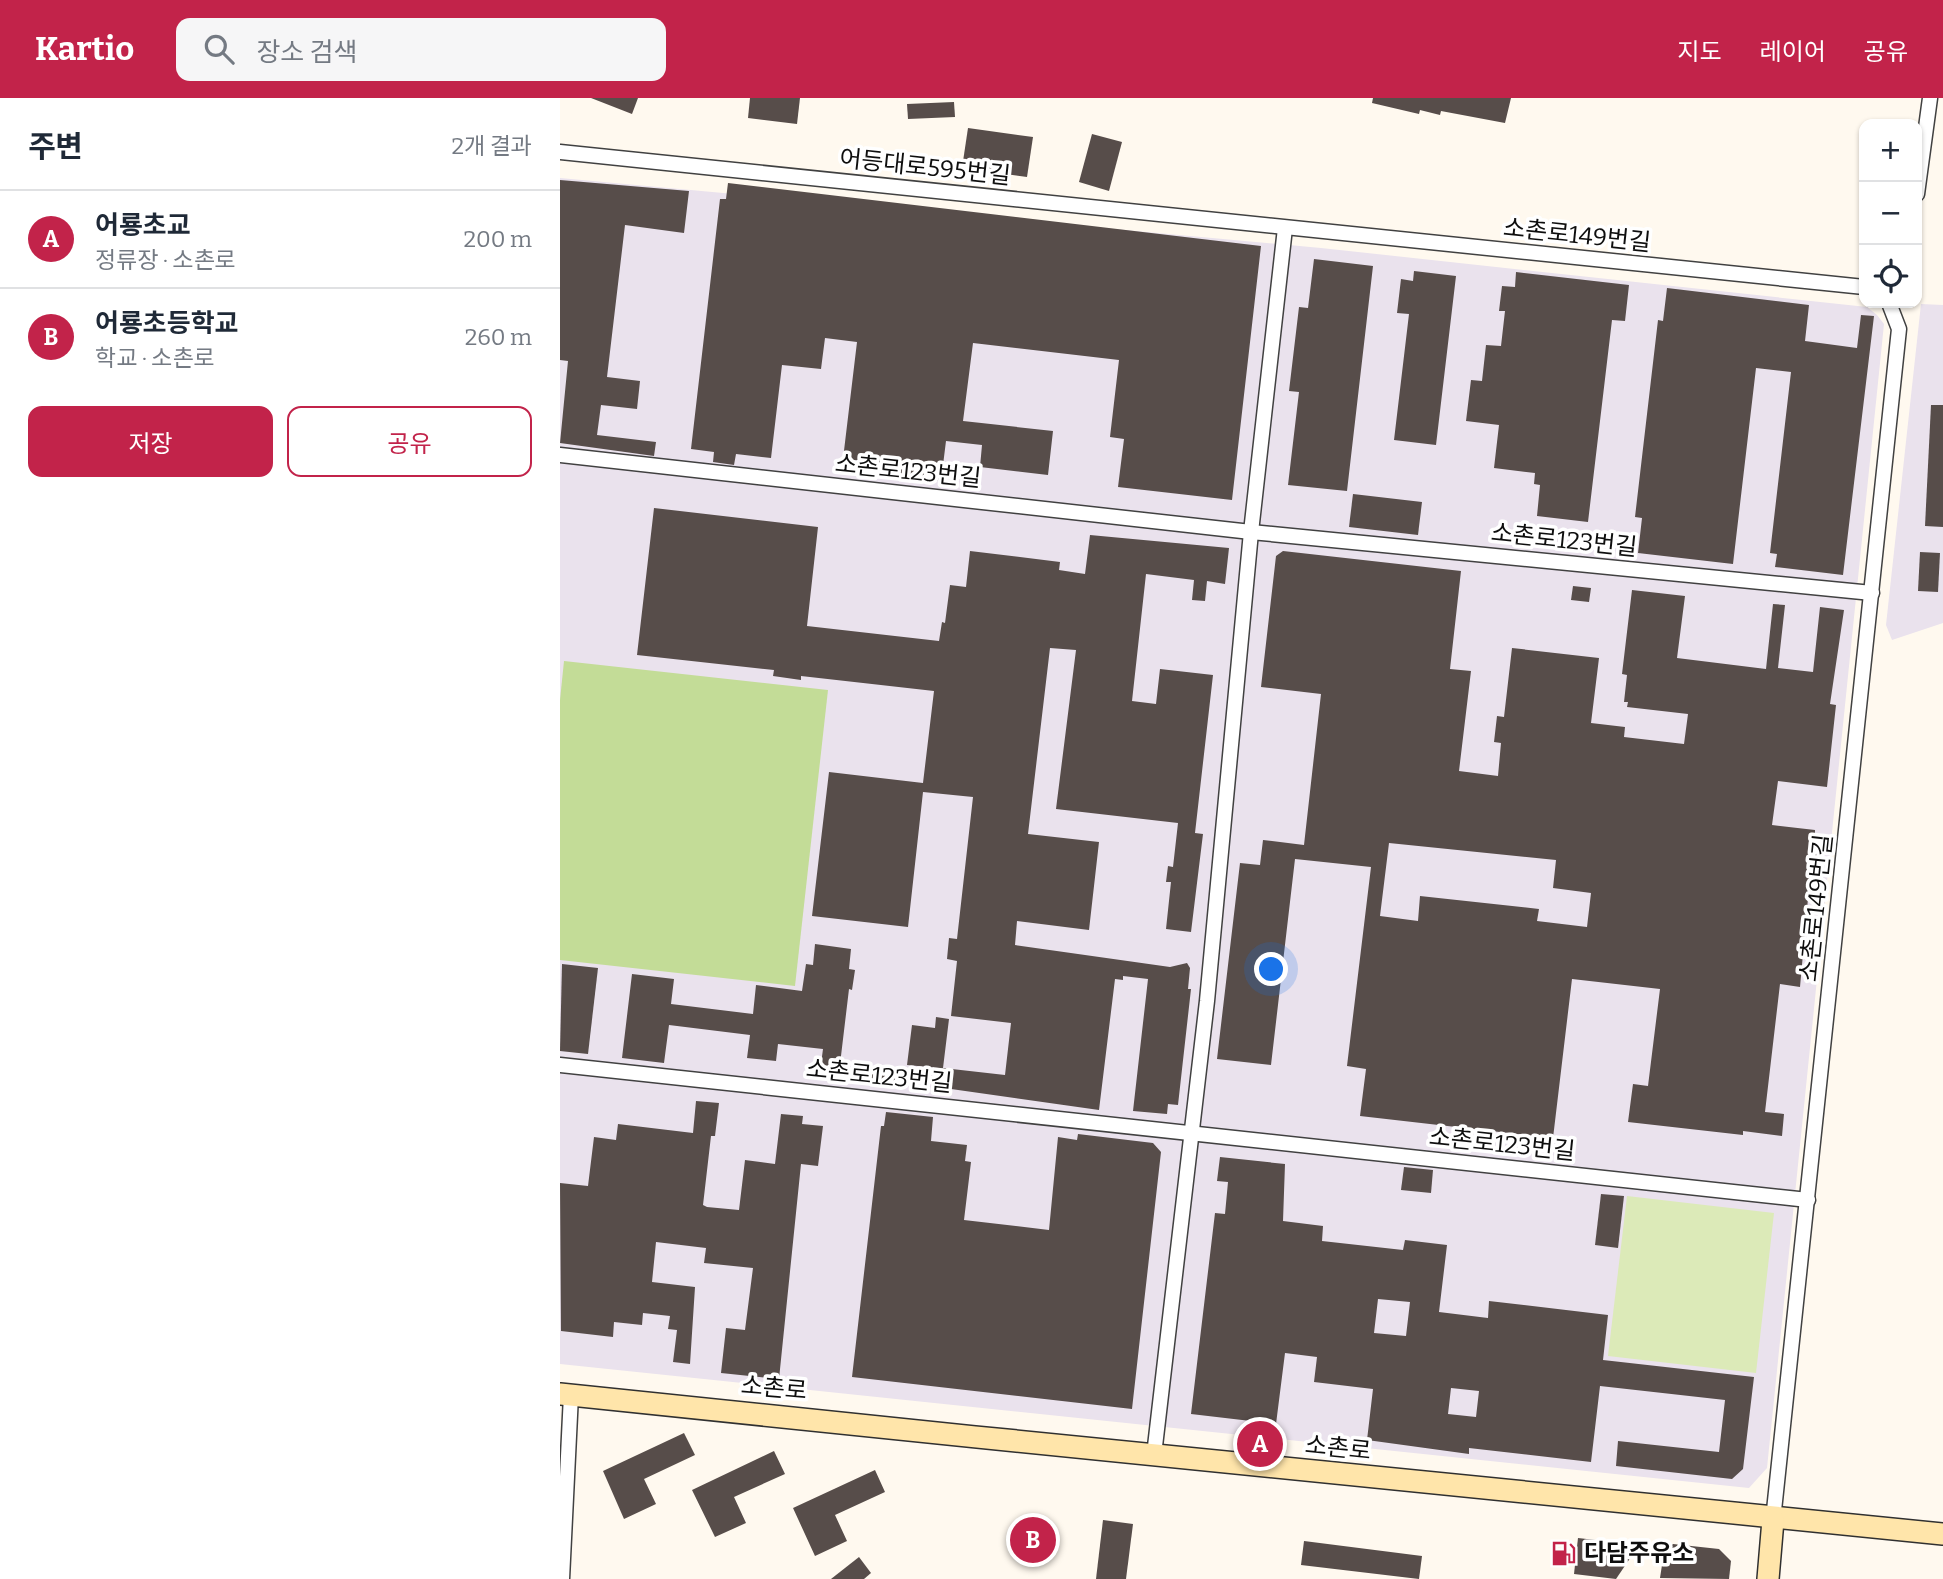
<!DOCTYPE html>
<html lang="ko">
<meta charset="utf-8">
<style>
:root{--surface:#fff;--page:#f6f6f7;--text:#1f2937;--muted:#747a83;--line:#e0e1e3;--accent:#c2234a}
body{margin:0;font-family:Bitter,"Noto Sans KR",serif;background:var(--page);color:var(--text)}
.controls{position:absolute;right:21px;top:21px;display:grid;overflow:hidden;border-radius:14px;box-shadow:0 2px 5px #0004}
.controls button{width:63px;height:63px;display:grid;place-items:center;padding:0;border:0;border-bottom:2px solid var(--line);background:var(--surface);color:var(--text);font:35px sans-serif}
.you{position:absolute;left:712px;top:872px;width:24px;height:24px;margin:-18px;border:5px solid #fff;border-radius:50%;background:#1a73e8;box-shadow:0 0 0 10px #1a73e833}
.badge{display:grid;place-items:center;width:46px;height:46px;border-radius:50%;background:var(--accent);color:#fff;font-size:23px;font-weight:700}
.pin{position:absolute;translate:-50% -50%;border:4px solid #fff;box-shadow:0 2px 7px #0006}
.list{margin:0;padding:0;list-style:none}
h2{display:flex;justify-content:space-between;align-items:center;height:91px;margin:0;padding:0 28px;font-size:30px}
h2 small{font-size:23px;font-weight:400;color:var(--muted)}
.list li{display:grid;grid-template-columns:46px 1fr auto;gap:21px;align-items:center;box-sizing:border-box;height:98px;padding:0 28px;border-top:2px solid var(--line)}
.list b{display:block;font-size:26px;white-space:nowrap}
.list p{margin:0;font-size:23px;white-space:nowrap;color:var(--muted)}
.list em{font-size:23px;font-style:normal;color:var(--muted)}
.actions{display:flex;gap:14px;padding:21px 28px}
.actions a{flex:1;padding:16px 0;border:2px solid var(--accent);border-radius:14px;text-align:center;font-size:24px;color:var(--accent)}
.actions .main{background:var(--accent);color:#fff}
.icon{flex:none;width:38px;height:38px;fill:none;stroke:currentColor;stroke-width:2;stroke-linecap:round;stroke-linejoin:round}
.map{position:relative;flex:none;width:1383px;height:1481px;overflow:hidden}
header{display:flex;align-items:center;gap:42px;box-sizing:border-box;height:98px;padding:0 35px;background:var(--accent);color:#fff}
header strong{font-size:33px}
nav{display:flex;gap:38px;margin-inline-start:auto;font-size:24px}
.search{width:490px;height:63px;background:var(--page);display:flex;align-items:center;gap:18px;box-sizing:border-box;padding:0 24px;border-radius:14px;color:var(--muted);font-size:26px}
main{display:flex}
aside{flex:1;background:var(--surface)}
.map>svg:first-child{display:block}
.industrial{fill:#eae2ed}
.green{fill:#dceab8}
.forest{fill:#c3dc97}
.building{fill:#574d4a;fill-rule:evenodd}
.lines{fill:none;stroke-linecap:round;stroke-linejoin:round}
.street-casing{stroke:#414141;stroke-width:17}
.secondary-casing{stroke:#303030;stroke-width:24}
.street{stroke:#fff;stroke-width:14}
.secondary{stroke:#ffe5aa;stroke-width:21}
.labels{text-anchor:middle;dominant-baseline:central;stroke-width:7;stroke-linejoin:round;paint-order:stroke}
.street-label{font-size:24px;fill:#0e0e0e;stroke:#fff}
.poi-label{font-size:24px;font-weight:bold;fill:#0e0e0e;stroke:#fff;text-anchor:start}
</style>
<header>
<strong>Kartio</strong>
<div class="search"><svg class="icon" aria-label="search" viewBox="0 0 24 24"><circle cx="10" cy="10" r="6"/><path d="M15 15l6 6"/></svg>장소 검색</div>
<nav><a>지도</a><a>레이어</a><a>공유</a></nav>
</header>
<main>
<aside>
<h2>주변<small>2개 결과</small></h2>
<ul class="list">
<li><span class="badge">A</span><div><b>어룡초교</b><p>정류장 · 소촌로</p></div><em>200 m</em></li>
<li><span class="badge">B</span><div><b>어룡초등학교</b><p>학교 · 소촌로</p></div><em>260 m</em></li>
</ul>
<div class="actions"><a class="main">저장</a><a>공유</a></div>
</aside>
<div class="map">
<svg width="1383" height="1481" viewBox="0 0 1383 1481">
<rect width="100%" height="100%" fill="#fff9ef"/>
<g class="industrial">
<path d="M0 80 761 150 1307 209 1317 217 1324 226 1207 1370 1189 1390 0 1266Z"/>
<path d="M1361 206 1383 207V525L1332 542 1326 527Z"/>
</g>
<path class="green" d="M1067 1098 1214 1115 1196 1275 1048 1258Z"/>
<path class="forest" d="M4 563 268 592 235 888 0 862V602Z"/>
<g class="building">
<path d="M31 0H78L72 16Z"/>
<path d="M190 0H240L237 26 188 20Z"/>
<path d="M813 0H951L945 25 881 13 880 17 860 12 859 16 812 5Z"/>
<path d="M394 4 395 19 348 21 347 6Z"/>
<path d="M408 30 473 39 467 79 402 70Z"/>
<path d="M532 36 562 44 549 93 519 84Z"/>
<path d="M0 82 129 93 124 135 65 127 47 279 80 283 77 311 41 307 37 337 96 344 94 358 0 345 8 263 0 262Z"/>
<path d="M168 85 701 148 672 402 558 389 564 341 550 339 559 262 413 245 403 323 493 333 488 377 420 369 422 347 386 343 381 383 312 375 313 364 283 361 297 244 265 240 261 271 222 267 211 360 176 356 174 367 153 364 154 354 131 351 160 101H166Z"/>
<path d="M754 161 813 168 787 393 728 387 739 294 729 293 739 209 748 210Z"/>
<path d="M854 173 896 178 876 347 834 342 849 216 837 215 841 181 853 183Z"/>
<path d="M956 174 1069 187 1065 223 1052 222 1028 424 977 418 980 387 974 386 975 375 934 370 939 327 906 323 911 282 922 283 926 247 941 248 945 213H939L942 188 955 189Z"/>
<path d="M1107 190 1249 207 1245 243 1297 250 1301 217 1314 218 1283 477 1215 469 1217 456 1210 455 1231 274 1196 270 1173 466 1078 455 1082 420 1075 419 1098 222 1103 223Z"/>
<path d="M1371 307H1383V429L1365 428Z"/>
<path d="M793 396 862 404 858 437 789 429Z"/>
<path d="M94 410 258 429 247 528 379 543 382 524 385 525 390 487 406 489 410 453 500 464 499 472 525 476 530 437 669 450 665 486 647 483 645 503 632 502 634 482 586 476 572 603 596 606 600 571 653 577 635 735 643 736 631 834 606 831 611 784H606L608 768 613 769 618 725 496 711 516 552 490 550 468 736 539 744 529 832 457 823 455 847 610 869 627 865 630 870 628 891H631L618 1007 608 1006 607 1016 573 1013 588 881 563 878V882L555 881 539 1012 377 989 379 970 347 967 352 927 375 930 376 919 389 921 383 970 445 977 451 925 391 918 397 863 387 861 389 840 397 841 413 699 363 694 348 829 252 818 269 674 363 685 374 593 241 578V582L213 578 214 572 77 557Z"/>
<path d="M723 453 901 473 890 571 911 573 899 673 938 678 941 645 934 644 937 618 944 619 952 550 1039 560 1031 625 1065 629 1064 639 1124 646 1128 616 1067 609 1068 604H1064L1067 577 1062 576 1072 492 1125 498 1117 560 1206 571 1213 506 1225 507 1218 570 1253 574 1260 509 1284 512 1270 606 1276 607 1267 689 1218 683 1212 727 1255 732V738H1260L1256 768 1251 767 1240 889 1220 886 1205 1014 1224 1016 1222 1038 1183 1033V1037L1068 1024 1073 986 1088 988 1100 891 1012 881 993 1040 800 1018 806 971 787 968 811 769 735 761 711 967 657 961 680 765 700 767 703 742 744 747 761 596 701 589 716 458ZM829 745 996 762 993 790 1031 795 1027 829 977 823 979 811 860 798 858 823 820 818Z"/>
<path d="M1360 454 1380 455 1378 494 1358 493Z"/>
<path d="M1013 488 1031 490 1029 504 1011 502Z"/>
<path d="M255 846 291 851 289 871 295 872 292 892 289 891 278 983 259 981 263 951 218 946 216 963 187 960 190 937 109 927 104 965 62 960 72 876 114 881 111 906 193 916 196 887 242 893 246 866 253 867Z"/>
<path d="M2 866 38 870 28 956 0 953Z"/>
<path d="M311 970 340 974 338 988 309 985Z"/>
<path d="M136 1003 159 1005 155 1038H151L143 1107 147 1109 179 1112 185 1062 215 1066 221 1016 243 1018 242 1026 263 1028 258 1068 241 1066 219 1281 161 1275 166 1230 185 1232 193 1170 144 1165 146 1150 96 1144 92 1184 135 1189 130 1266 113 1264 117 1232 108 1231 110 1218 83 1215 82 1227 54 1224 53 1239 1 1233 0 1085 28 1088 34 1039 56 1042 58 1026 133 1035Z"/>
<path d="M326 1014 373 1019 371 1043 407 1047 405 1063 411 1064 404 1122 489 1132 498 1039 517 1042 518 1036 593 1045 601 1054 572 1311 292 1279 321 1028H324Z"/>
<path d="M660 1059 725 1066 723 1123 763 1128 762 1143 843 1152 845 1142 887 1147 879 1214 928 1220 929 1203 1048 1217 1043 1262 1194 1279 1183 1371 1172 1381 1056 1368 1058 1343 1159 1354 1165 1302 1040 1288 1031 1364 909 1350V1356L807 1342 813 1291 754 1284 757 1259 725 1255 716 1326 631 1316 655 1115 665 1116 668 1084 657 1083ZM818 1201 850 1204 846 1238 814 1235ZM891 1290 919 1293 916 1319 888 1316Z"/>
<path d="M844 1069 873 1072 871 1095 841 1092Z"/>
<path d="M1041 1096 1064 1098 1058 1150 1035 1147Z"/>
<path d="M124 1335 135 1357 84 1381 96 1406 64 1421 43 1373Z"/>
<path d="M214 1353 225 1376 174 1399 186 1425 155 1439 132 1392Z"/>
<path d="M315 1372 325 1394 275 1417 287 1443 255 1458 233 1410Z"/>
<path d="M543 1422 573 1426 566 1481H536Z"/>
<path d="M1018 1440 1079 1447 1056 1481 1014 1476Z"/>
<path d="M744 1443 862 1458 859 1481 741 1467Z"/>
<path d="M1113 1446 1159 1451 1171 1463 1169 1481 1100 1480 1104 1454Z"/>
<path d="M299 1459 311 1475 304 1481H271Z"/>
</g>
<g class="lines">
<defs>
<g id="street">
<path d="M0 54 1304 189"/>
<path d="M1357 96 1370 0"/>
<path d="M0 357 691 434 1312 495"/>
<path d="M0 967 1248 1102"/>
<path d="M594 1357 647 903 691 434 725 130"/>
<path d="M1213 1422 1339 231 1329 205"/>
<path d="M2 1481 11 1297"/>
</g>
<g id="secondary">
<path d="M0 1296C461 1343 922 1393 1383 1436"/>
<path d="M1208 1481 1213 1422"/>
</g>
</defs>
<use href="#street" class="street-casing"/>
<use href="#secondary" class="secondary-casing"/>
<use href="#street" class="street"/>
<use href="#secondary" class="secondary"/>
</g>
<defs>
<symbol id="fuel-bare" viewBox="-9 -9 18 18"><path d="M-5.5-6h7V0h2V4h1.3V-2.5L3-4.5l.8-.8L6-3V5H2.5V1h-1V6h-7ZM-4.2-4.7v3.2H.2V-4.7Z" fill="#c2234a" stroke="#fff" stroke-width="2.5" paint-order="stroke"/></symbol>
</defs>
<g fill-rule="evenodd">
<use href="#fuel-bare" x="986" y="1438" width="35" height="35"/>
</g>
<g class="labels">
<g class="street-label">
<text transform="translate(365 69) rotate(6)">어등대로595번길</text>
<text transform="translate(1017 137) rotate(6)">소촌로149번길</text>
<text transform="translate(348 373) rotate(6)">소촌로123번길</text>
<text transform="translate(1004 442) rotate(6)">소촌로123번길</text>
<text transform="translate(1256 810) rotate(-84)">소촌로149번길</text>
<text transform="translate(319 978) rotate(6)">소촌로123번길</text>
<text transform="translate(942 1046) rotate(6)">소촌로123번길</text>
<text transform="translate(214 1290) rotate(5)">소촌로</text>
<text transform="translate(778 1350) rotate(6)">소촌로</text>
</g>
<g class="poi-label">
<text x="1024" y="1455">다담주유소</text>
</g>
</g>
</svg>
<div class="controls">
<button>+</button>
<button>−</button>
<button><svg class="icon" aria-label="locate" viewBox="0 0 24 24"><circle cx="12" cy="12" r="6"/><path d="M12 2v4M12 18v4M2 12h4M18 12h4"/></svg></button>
</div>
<div class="you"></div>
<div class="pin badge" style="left:700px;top:1346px">A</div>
<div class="pin badge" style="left:473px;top:1442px">B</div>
</div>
</main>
